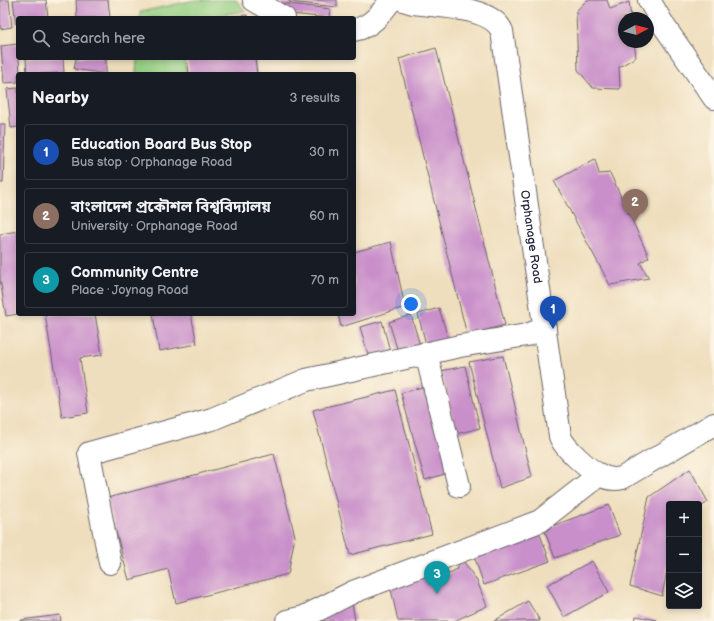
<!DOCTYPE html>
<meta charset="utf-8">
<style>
:root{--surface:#171b24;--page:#242831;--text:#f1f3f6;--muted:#9ea1a6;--line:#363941;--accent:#d1495b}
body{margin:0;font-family:"Balsamiq Sans","Noto Sans Bengali",sans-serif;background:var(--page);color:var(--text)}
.controls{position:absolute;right:12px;bottom:12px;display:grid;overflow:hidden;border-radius:4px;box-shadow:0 2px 6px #0003}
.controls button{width:36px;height:36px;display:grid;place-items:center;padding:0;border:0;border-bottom:1px solid var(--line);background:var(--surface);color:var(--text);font:20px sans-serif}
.compass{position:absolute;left:618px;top:12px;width:36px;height:36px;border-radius:50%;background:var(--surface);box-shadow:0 2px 6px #0003;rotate:83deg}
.you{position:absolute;left:411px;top:304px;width:14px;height:14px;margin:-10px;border:3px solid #fff;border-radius:50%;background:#1a73e8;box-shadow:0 0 0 6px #1a73e833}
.badge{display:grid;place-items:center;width:26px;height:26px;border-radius:50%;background:var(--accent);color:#fff;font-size:13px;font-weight:700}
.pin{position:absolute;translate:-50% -33px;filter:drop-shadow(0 1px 2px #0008)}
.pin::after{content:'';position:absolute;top:21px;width:14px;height:12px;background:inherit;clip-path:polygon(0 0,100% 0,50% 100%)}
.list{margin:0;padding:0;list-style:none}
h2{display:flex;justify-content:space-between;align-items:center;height:52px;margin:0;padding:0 16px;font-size:17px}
h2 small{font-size:13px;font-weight:400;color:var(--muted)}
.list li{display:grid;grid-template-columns:26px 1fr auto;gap:12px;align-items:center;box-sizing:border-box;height:56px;margin:0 8px 8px;padding:0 8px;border:1px solid var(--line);border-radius:4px}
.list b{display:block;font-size:15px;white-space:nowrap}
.list p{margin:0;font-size:13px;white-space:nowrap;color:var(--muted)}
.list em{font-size:13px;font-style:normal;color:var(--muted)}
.icon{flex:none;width:22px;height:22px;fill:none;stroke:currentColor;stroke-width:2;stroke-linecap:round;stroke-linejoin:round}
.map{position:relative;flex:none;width:714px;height:621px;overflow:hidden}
.search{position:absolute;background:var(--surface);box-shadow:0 2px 6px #0003;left:16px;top:16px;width:340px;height:44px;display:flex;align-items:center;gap:10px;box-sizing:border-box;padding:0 14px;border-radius:4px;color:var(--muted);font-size:15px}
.panel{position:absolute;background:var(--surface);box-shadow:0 2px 6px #0003;left:16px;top:72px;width:340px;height:244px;border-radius:4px}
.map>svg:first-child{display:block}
.green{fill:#97d084;stroke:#5c7960}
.building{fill:#c98fca}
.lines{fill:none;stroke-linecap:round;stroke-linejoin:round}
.street-casing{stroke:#6a6468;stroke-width:24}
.secondary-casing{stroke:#6a6468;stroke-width:24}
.street{stroke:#fff;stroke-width:22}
.secondary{stroke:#fff;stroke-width:22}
.labels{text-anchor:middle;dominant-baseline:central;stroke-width:3;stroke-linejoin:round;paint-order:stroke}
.street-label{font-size:12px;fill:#22223b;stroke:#fcf5e5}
</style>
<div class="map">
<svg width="714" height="621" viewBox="0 0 714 621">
<rect width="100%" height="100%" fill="#fcf5e5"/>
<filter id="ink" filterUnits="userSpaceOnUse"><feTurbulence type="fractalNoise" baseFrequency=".025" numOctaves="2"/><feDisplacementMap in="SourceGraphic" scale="8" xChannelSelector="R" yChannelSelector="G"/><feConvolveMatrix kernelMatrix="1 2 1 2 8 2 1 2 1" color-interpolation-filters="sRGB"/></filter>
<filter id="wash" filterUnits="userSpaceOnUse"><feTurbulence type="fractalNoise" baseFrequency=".012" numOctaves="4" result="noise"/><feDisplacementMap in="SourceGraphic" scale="16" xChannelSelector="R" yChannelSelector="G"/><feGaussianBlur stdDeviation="0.9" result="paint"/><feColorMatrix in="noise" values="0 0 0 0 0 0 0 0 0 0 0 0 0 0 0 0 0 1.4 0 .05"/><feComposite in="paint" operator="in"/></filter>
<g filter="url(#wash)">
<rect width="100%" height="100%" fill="#efdebd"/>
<g class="green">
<path d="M195 0H236L245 11 202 18H140V12Z"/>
<path d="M137 58H184L186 74H136Z"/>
</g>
<g id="blocks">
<g class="building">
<path d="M0 0H9L12 27 0 29Z"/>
<path d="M13 0H46L48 18H18V24H16Z"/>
<path d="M76 0H108L110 18H77Z"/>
<path d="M289 0H337V7L289 2Z"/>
<path d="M587 0H607L610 9 629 2 631 18H624V42H634L636 57 619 67 620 89 593 88 578 70 576 11Z"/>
<path d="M282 3 330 9 329 18 282 13Z"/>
<path d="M247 15 248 18H225V17Z"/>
<path d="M18 44 20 74H18V82L4 83 1 46Z"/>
<path d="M436 48 505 325 467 335 399 59Z"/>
<path d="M26 58H63L64 73 27 74Z"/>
<path d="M76 58H106V74L74 69Z"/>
<path d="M187 58H255L257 74H189Z"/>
<path d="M18 88V127L11 128 7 89Z"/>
<path d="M0 124H5L3 183H0Z"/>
<path d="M595 159 599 174 610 173 649 257 640 263 649 278 610 285 554 181Z"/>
<path d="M18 231V314L6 316 0 279V234Z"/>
<path d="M391 242 405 307 341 327 338 314H354V252Z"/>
<path d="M439 308 449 342 427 348 418 314Z"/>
<path d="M45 314H95L102 355 80 358 88 413 62 417Z"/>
<path d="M153 314H191L197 344 159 351Z"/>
<path d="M411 315 421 349 399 355 389 322Z"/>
<path d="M382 321 391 355 370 361 360 327Z"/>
<path d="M503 356 532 477 500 488 469 362Z"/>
<path d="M465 366 480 428 456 434 441 371Z"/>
<path d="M426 386 451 472 425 480 401 393Z"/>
<path d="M395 390 432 534 350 555 313 410Z"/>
<path d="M274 454 295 536 288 574 176 603 168 569 129 580 107 498Z"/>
<path d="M690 469 708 502 699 508V504H669V561L662 596 630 586 649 497Z"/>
<path d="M609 505 620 535 555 558 544 529Z"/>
<path d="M539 532 550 561 484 585 474 556Z"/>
<path d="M462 559 477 581 487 606 454 621H398L389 580 432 572 441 578 457 569Z"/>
<path d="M592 561 609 592 564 617 547 585Z"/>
<path d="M528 601 540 621H494Z"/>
<path d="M352 603 355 621H317Z"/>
<path d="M60 615 61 621H21V620Z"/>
<path d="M636 616 657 620 656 621H635Z"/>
</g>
</g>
</g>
<g filter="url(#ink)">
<use href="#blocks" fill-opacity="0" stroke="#6a6468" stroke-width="1"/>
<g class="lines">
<defs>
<g id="street">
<path d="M254 0 284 18"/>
<path d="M649 0 664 26 714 98"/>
<path d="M354 30C371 27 381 14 391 0"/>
<path d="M426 353 459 486"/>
<path d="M110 563 89 453 212 419 306 380 460 346 527 335 545 328"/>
<path d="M287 621 304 617 353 592 540 521 599 475"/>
</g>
<g id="secondary">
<path id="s1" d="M403 0 413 3C438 7 491 6 502 31L560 436C563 447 590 471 600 475 607 479 614 480 622 478L714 424"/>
</g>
</defs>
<use href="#street" class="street-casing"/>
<use href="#secondary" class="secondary-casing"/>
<use href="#street" class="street"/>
<use href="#secondary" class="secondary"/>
</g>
</g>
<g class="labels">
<g class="street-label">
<text stroke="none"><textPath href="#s1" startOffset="315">Orphanage Road</textPath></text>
</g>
</g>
</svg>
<div class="controls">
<button>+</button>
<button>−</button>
<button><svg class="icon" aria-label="layers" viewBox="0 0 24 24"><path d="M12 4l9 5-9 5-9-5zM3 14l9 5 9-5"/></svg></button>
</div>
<svg class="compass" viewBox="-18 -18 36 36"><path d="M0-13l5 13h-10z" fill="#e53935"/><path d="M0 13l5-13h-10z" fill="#9ea1a6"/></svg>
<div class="you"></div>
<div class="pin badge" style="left:553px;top:329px;background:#1a4fb4">1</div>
<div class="pin badge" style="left:635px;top:222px;background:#8d6e63">2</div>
<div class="pin badge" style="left:437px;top:594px;background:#0f9aa8">3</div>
<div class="search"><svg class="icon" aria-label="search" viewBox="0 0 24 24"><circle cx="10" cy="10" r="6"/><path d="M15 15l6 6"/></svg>Search here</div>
<section class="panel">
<h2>Nearby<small>3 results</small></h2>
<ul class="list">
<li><span class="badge" style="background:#1a4fb4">1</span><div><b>Education Board Bus Stop</b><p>Bus stop · Orphanage Road</p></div><em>30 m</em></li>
<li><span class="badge" style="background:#8d6e63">2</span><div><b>বাংলাদেশ প্রকৌশল বিশ্ববিদ্যালয়</b><p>University · Orphanage Road</p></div><em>60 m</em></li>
<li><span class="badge" style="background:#0f9aa8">3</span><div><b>Community Centre</b><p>Place · Joynag Road</p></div><em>70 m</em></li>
</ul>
</section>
</div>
